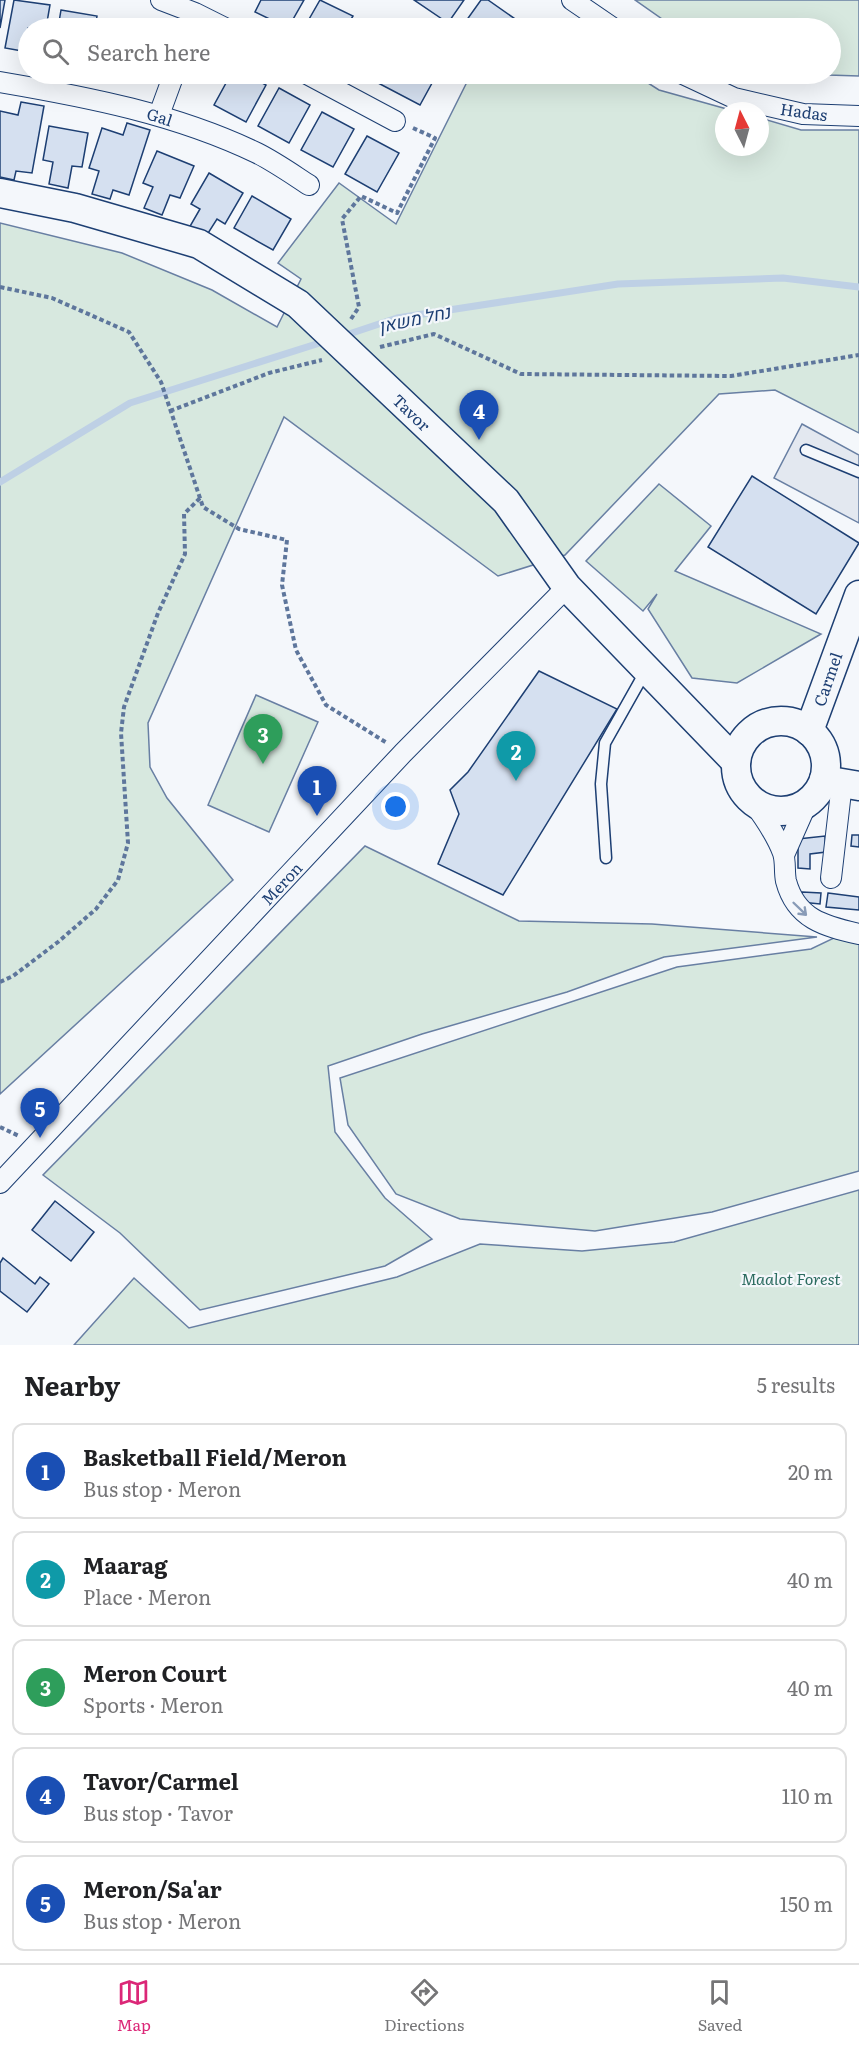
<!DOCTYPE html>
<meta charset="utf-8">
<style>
:root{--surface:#fff;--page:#f6f6f6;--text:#202124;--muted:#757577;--line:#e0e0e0;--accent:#db2777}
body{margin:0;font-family:Literata,Heebo,serif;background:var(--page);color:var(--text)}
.compass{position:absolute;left:715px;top:102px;width:54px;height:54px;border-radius:50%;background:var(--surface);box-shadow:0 6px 24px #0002;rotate:354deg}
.you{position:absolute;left:396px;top:807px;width:21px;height:21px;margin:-15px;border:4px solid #fff;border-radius:50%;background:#1a73e8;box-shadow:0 0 0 9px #1a73e833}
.badge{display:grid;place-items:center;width:39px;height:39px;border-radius:50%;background:var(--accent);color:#fff;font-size:20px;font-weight:700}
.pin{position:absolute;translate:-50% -50px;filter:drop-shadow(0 2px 3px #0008)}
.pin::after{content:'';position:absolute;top:32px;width:21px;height:18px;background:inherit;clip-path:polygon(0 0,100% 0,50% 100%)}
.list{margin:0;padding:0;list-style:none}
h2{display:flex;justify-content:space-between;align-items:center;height:78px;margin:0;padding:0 24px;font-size:26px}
h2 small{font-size:20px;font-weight:400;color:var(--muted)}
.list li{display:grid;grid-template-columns:39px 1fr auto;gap:18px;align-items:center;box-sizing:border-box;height:96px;margin:0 12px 12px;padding:0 12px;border:2px solid var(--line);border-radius:12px}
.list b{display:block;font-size:22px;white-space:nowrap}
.list p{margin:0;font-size:20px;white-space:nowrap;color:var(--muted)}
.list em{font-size:20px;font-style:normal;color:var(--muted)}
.icon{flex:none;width:33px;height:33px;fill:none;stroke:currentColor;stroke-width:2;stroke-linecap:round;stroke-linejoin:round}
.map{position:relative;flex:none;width:859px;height:1345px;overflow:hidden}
.search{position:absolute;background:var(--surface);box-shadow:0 6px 24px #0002;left:18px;right:18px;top:18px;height:66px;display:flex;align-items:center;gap:15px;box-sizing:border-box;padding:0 21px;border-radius:33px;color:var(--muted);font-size:22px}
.sheet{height:618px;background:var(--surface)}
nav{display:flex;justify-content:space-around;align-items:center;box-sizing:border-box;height:84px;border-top:2px solid var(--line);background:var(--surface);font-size:16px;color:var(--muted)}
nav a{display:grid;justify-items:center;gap:3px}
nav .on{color:var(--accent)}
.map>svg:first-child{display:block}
.green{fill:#d7e8df;stroke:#687fa3;stroke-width:1.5}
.parking{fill:#e3e8f0;stroke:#687fa3;stroke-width:1.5}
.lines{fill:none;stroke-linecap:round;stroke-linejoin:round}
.stream{stroke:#bed0e5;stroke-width:7}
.building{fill:#d5e0f0;stroke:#1d3f73;stroke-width:1.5}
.lane-casing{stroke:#1d3f73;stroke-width:13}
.street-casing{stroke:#1d3f73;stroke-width:22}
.secondary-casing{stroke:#1d3f73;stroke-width:31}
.path{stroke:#5e769c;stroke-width:4;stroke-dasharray:4.5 3;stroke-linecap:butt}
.lane{stroke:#f4f7fb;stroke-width:10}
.street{stroke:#f4f7fb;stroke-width:20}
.secondary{stroke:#f4f7fb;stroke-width:28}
.oneway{stroke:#889bb7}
.labels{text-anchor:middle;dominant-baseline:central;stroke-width:4.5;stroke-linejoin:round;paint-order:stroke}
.street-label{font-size:16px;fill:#1d3f73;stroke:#f4f7fb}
.park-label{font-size:16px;font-style:italic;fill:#2c6c60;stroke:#f4f7fb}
.water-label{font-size:18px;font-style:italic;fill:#1d3f73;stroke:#f4f7fb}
</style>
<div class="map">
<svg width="859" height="1345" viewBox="0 0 859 1345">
<rect width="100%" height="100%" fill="#f4f7fb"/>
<g class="green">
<path d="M635 0H859V76L797 74H830V28H675Z"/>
<path d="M471 74H634L659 90 734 111H724V147H760V118L801 130H859V433L775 390 719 394 565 555 498 576 284 417 148 723 150 767 167 798 233 880 0 1094V223L122 253 212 290 277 327 301 279 278 263 339 183 396 224Z"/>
<path d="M659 484 711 526 675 571 821 634 737 683 692 678 648 609 657 594 643 611 586 561Z"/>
<path d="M256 695 318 722 269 832 208 805Z"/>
<path d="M365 846 519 921 652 924 817 937 664 957 567 992 422 1034 328 1066 335 1132 385 1198 432 1239 385 1266 200 1310 120 1233 43 1175Z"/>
<path d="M859 926V1171L712 1212 595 1231 460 1219 396 1194 348 1125 340 1078 677 967 811 949Z"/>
<path d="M859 1190V1345H74L134 1278 189 1328 397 1277 480 1244 582 1251 674 1242Z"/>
</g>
<path class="parking" d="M802 424 859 455V523L774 478Z"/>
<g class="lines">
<g class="stream">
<path d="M343 336 397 318 618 284 783 278 859 287"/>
<path d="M0 482 130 403 326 341"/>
</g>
</g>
<g class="building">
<path d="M0 0H5L0 28Z"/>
<path d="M14 0 50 5 46 28H28V52L5 48Z"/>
<path d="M261 0H304L288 28 255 12Z"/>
<path d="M320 0 353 16 346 28H304Z"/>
<path d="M414 0H464L448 23Z"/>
<path d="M481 0H488L518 21 513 28H461Z"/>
<path d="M61 10 97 16 95 28H58Z"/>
<path d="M367 21 382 28H363Z"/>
<path d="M120 23 142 28H118Z"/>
<path d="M231 74H245L266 85 246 122 214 105Z"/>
<path d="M361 74H437L420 105Z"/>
<path d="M279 88 310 105 289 143 258 126Z"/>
<path d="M21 102 44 106 32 173 16 171 14 180 0 177V111L18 115Z"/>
<path d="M322 112 354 129 333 167 301 150Z"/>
<path d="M127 123 150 130 129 195 113 190 110 199 92 194 99 171 89 168 102 128 123 135Z"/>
<path d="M49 126 88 133 82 167 72 166 68 188 49 184 53 162 43 160Z"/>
<path d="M367 136 399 153 377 192 345 174Z"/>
<path d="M157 151 194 166 180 198 170 195 162 215 144 208 153 187 143 183Z"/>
<path d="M209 173 243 193 225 224 217 219 205 238 189 228 200 209 191 204Z"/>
<path d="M252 196 291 219 273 250 234 228Z"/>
<path d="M752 476 859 543 816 614 708 547Z"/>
<path d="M539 671 617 709 503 895 438 864 459 814 450 790 468 772Z"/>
<path d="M852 835H859V847L851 846Z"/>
<path d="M825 836 826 852 810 854V869L798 868V839Z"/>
<path d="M802 892 821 893 820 904 801 902Z"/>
<path d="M828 893 859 897V910L826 907Z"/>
<path d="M55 1201 94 1232 71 1261 32 1230Z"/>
<path d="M3 1258 35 1284 40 1277 49 1284 27 1312 0 1291V1263Z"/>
</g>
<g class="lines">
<defs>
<g id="lane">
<path d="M806 450 859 472"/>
<path d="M606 858 601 784 605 743 645 672"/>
</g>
<g id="street">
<path d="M161 0 195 13 225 28"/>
<path d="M572 0 613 28"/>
<path d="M307 74 395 121"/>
<path d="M683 74 734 98 803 114 859 116"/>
<path d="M0 82C88 97 176 114 257 153 275 162 292 174 309 185"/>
<path d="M159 115 174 74"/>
<path d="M752 801C764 817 776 834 783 853 786 862 784 872 786 881 796 919 824 926 859 934"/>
<path d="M784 855 807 803"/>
<path d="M831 878 842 783"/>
<path d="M0 1183 403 753 567 587"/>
</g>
<g id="secondary">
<path d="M0 193 75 208 199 244 298 304 506 501 567 587 736 762"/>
<circle cx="781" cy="766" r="45"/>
<path d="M809 731 859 595"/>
<path d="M824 780 859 786"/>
</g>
</defs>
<use href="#lane" class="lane-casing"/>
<use href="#street" class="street-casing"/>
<use href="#secondary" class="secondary-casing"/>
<g class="path">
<path d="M0 287 52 298 129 332 161 382 203 507 239 529 287 540 282 585 296 650 326 705 387 743"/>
<path d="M351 319 359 307 342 219 361 196 397 213 435 138 413 128"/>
<path d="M380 347 434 334 521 374 731 376 859 355"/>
<path d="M170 411 269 373 322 360"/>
<path d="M0 982 13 976 58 942 96 909 118 880 128 843 121 733 124 707 158 613 185 554 184 514 200 498"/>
<path d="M0 1127 19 1136"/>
</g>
<use href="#lane" class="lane"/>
<use href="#street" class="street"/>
<use href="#secondary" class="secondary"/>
</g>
<defs><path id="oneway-shaft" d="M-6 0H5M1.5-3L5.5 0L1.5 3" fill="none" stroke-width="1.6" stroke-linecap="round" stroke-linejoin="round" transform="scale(1.5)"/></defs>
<use class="oneway" href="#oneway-shaft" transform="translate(800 909) rotate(44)"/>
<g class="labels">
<g class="street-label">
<text transform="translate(804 111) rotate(8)">Hadas</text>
<text transform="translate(160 116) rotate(18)">Gal</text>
<text transform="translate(412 412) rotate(44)">Tavor</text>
<text transform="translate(827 679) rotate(-71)">Carmel</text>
<text transform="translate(281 883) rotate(-47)">Meron</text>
</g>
<g class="park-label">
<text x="791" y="1278">Maalot Forest</text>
</g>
<g class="water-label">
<text transform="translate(414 318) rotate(-12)">נחל משאן</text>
</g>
</g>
</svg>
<svg class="compass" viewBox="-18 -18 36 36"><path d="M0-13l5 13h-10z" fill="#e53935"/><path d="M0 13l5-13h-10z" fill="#757577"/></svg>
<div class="you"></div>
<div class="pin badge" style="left:317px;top:816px;background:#1a4fb4">1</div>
<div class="pin badge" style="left:516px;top:781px;background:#0f9aa8">2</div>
<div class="pin badge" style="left:263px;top:764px;background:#2e9e5b">3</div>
<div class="pin badge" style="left:479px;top:440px;background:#1a4fb4">4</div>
<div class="pin badge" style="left:40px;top:1138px;background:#1a4fb4">5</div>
<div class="search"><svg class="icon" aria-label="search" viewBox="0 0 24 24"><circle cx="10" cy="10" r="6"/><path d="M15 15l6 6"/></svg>Search here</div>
</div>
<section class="sheet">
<h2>Nearby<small>5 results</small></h2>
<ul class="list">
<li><span class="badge" style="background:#1a4fb4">1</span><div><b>Basketball Field/Meron</b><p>Bus stop · Meron</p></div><em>20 m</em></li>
<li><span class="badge" style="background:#0f9aa8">2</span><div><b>Maarag</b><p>Place · Meron</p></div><em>40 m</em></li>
<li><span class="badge" style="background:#2e9e5b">3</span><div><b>Meron Court</b><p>Sports · Meron</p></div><em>40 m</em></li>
<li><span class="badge" style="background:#1a4fb4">4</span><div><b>Tavor/Carmel</b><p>Bus stop · Tavor</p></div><em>110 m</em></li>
<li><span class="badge" style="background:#1a4fb4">5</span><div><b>Meron/Sa'ar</b><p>Bus stop · Meron</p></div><em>150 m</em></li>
</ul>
</section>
<nav>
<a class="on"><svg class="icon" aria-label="map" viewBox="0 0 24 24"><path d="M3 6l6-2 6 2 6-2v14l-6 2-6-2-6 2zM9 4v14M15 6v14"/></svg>Map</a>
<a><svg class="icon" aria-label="directions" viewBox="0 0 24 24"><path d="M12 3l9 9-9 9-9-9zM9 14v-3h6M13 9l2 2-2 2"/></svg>Directions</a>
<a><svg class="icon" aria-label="saved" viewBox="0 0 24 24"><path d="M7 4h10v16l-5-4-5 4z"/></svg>Saved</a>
</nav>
